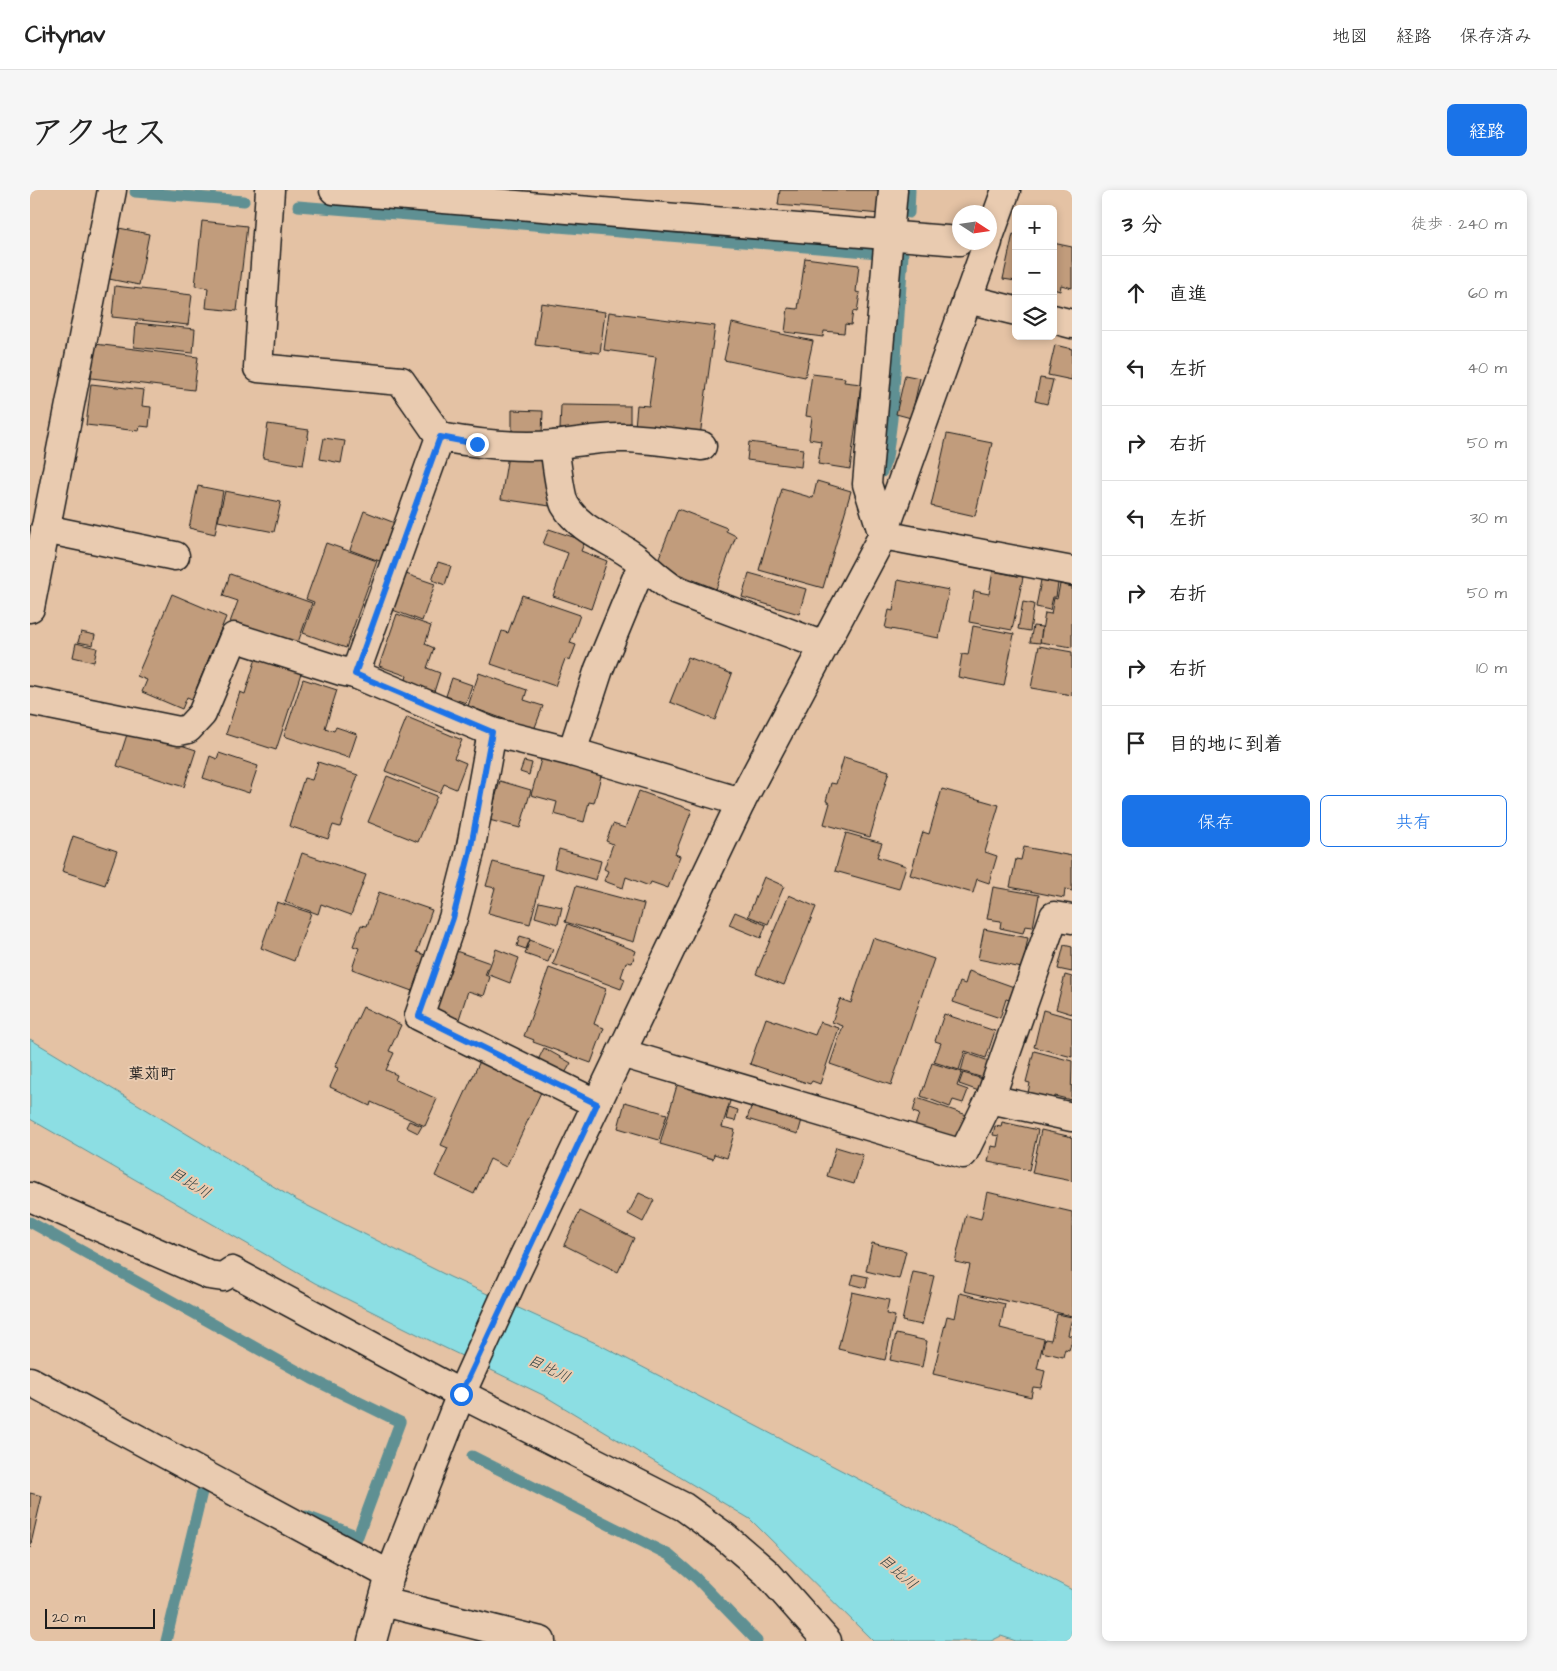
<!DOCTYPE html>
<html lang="ja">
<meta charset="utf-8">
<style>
:root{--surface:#fff;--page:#f6f6f6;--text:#222;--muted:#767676;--line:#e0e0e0;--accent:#1a73e8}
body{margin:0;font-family:"Architects Daughter","Klee One",sans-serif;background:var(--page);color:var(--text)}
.controls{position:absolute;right:15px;top:15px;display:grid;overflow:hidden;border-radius:8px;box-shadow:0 2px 8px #0003}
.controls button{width:45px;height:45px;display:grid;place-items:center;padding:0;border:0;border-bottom:1px solid var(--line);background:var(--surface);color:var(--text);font:25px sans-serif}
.compass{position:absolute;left:922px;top:15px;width:45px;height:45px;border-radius:50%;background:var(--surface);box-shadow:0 2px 8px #0003;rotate:102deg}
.scale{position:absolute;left:15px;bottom:12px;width:110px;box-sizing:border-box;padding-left:5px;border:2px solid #1c1c1c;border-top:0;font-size:14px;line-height:18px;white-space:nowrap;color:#1c1c1c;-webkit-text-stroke:4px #e9cbb0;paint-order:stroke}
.stop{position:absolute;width:15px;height:15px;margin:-11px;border:4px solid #1a73e8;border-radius:50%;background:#fff}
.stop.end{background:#1a73e8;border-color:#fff;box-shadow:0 1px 5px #0008}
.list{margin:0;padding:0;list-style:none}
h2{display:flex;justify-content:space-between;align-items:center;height:65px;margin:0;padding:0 20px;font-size:21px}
h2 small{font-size:16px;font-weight:400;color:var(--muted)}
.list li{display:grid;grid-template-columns:32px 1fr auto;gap:15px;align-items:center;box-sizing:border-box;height:75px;padding:0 20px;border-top:1px solid var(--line)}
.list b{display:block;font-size:19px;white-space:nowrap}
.list em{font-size:16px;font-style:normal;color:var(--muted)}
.actions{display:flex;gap:10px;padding:15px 20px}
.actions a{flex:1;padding:11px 0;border:1px solid var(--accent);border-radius:8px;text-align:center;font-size:18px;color:var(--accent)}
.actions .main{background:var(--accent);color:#fff}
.icon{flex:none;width:28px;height:28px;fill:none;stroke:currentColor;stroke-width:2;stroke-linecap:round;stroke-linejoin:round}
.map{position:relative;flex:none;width:1042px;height:1451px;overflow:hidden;border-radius:8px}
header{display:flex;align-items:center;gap:30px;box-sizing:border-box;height:70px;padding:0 25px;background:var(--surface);border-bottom:1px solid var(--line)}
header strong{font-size:24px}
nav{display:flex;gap:28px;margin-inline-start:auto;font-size:18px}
.intro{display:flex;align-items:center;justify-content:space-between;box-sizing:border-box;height:120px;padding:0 30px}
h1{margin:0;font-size:35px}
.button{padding:12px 22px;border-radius:8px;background:var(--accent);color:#fff;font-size:18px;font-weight:700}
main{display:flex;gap:30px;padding:0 30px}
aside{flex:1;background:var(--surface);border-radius:8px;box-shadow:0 2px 8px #0003}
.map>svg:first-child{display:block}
.water{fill:#8cdee3;stroke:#5f9093}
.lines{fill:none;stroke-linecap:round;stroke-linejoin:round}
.stream{stroke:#5f9093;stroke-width:11}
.building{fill:#c19c7b;stroke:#1c1c1c}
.minor-casing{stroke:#1c1c1c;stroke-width:31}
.minor{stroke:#e9cbb0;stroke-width:28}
.route{stroke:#1a73e8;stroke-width:6}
.labels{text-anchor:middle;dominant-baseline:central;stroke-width:4;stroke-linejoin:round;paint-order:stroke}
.water-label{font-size:15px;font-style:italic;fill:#324344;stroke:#e9cbb0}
.quarter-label{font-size:16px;font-weight:bold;fill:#1c1c1c;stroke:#e9cbb0}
</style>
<header>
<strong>Citynav</strong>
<nav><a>地図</a><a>経路</a><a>保存済み</a></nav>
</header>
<div class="intro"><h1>アクセス</h1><a class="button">経路</a></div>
<main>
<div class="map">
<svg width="1042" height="1451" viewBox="0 0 1042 1451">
<rect width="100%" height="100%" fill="#e4c2a4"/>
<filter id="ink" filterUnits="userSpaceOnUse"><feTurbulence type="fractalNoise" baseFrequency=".02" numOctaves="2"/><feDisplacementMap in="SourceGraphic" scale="10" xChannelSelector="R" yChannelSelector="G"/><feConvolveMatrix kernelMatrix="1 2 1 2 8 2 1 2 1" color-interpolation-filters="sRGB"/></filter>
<g filter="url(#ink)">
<path class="water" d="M0 849 266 1010 420 1087 570 1155 1042 1400V1451H986L971 1446 961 1451H843L720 1329 513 1205 409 1155 285 1093 0 929Z"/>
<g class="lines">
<g class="stream">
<path d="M105 2 214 11"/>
<path d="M268 16 849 63"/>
<path d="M879 23 880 0"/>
<path d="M852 282 857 268 862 229 873 65"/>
<path d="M0 1032 282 1189 370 1232 328 1346 276 1326"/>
<path d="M442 1266 639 1365 666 1388 727 1451"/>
<path d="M136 1451 172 1302"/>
</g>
</g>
<g class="building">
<path d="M750 0H853L851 24 748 15Z"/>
<path d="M172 31 217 36 207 121 176 118 178 98 165 96Z"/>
<path d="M89 38 119 44 109 95 79 89Z"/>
<path d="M983 44 986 45V91L973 89Z"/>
<path d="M1023 53 1042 57V98L1031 95 1030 101 1023 99Z"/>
<path d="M775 68 829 75 826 102 830 103 827 122 823 121 821 135 815 134 814 143 794 141 793 147 755 142 758 118 768 119Z"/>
<path d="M85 96 162 105 158 135 82 127Z"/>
<path d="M511 113 575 122 570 163 505 155Z"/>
<path d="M579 122 685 136 670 246 605 237 607 215 619 216 626 167 574 160Z"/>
<path d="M106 133 165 139 163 163 104 157Z"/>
<path d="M702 133 783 151 775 187 694 170Z"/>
<path d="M65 154 168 167 164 200 61 188Z"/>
<path d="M1025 155 1042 159V190L1018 185Z"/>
<path d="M782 184 815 188 814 192 831 194 820 279 788 274 791 251 779 249 782 227 776 226Z"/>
<path d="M875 185 890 188 881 228 866 224Z"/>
<path d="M1010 188 1023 190 1017 214 1005 211Z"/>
<path d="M61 194 114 200 112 216 121 217 119 237 110 236 109 241 56 235Z"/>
<path d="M531 215 600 216V241L530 239Z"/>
<path d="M482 220 513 221 512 243 482 242Z"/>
<path d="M238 234 279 240 273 275 233 268Z"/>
<path d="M917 244 962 253 945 326 901 316Z"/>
<path d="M294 248 315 251 311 273 290 269Z"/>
<path d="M719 252 773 259 771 277 717 270Z"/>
<path d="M478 265 513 271 520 316 471 309Z"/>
<path d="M787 291 821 301 793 398 729 380 752 299 783 308Z"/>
<path d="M168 296 193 301 185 344 159 338Z"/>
<path d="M195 301 251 312 244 342 188 331Z"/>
<path d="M648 319 697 338 696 341 706 346 686 399 626 375Z"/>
<path d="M334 321 365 333 352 372 320 360Z"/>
<path d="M519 339 555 351 551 361 577 371 561 419 523 406 538 363 513 354Z"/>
<path d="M296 353 347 371 316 458 273 443 284 412 276 409Z"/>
<path d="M408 372 421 376 415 395 402 390Z"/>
<path d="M963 381 993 387 982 440 939 432 944 401 959 404Z"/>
<path d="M373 383 405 394 392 431 360 419Z"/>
<path d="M719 383 776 399 769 424 712 407Z"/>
<path d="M200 384 282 413 266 458 199 435 208 411 193 406Z"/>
<path d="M868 390 919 400 909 448 855 438 859 420 863 421Z"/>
<path d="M1011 390 1028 393 1026 407H1023L1020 420 1006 417Z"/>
<path d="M1030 394 1042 397V457L1010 452 1015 423 1021 424 1024 408 1027 409Z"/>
<path d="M142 404 196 427 162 509 157 507 152 519 112 502 117 490 107 486Z"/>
<path d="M492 405 550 425 540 453 546 455 540 471 535 469 525 496 461 474 472 441 478 443Z"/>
<path d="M993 412 1004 414 1000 441 988 439Z"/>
<path d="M367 424 401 436 395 454 404 458 397 478 410 483 404 502 375 492 377 486 349 476Z"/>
<path d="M943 436 984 444 974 496 928 487 932 464 938 465Z"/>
<path d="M1003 436 1012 437 1010 453 1000 452Z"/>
<path d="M51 442 65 445 63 455 48 452Z"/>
<path d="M46 453 67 458 64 472 43 467Z"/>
<path d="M1009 456 1042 462V505L1001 498Z"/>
<path d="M227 465 272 480 246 560 196 544 210 502 215 504Z"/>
<path d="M658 467 702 484 685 530 640 512Z"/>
<path d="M449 483 497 500 494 510 513 516 504 540 438 516Z"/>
<path d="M422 488 442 495 436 513 416 506Z"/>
<path d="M273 489 307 500 295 538 304 541 306 537 327 544 319 568 254 546Z"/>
<path d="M377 527 432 550 424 568 436 573 426 599 414 594 410 603 355 581Z"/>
<path d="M99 538 166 560 154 597 87 576Z"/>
<path d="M189 563 228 576 219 603 173 588 180 566 187 569Z"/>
<path d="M512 566 572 582 564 613 559 612 554 632 524 624 527 612 501 605Z"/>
<path d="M814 567 859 581 840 647 794 634 800 613 796 611 801 593 806 594Z"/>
<path d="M494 571 502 573 499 585 490 582Z"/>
<path d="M288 572 328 585 310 637 303 635 298 649 259 636 274 588 282 590Z"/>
<path d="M357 586 407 606 388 652 338 632Z"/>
<path d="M470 591 501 600 490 638 459 630Z"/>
<path d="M912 599 969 615 955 662 967 666 959 693 947 689 943 703 880 685 893 642 899 644Z"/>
<path d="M609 601 662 620 645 664 650 666 638 698 621 692 619 696 596 687 593 698 574 691 578 681 574 679 583 654 576 651 583 634 595 638Z"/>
<path d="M816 643 852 653 847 667 876 676 869 699 805 681Z"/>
<path d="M43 646 87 661 75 695 32 681Z"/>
<path d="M994 657 1042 666V701L1035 699 1034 708 980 697 986 669 991 670Z"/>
<path d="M529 659 571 671 566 690 524 678Z"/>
<path d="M272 663 336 685 321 725 291 714 288 724 255 712Z"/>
<path d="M463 672 513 685 500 734 458 723 465 698 456 696Z"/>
<path d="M734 687 754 696 738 734 718 726Z"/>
<path d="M546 696 614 714 604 752 535 732Z"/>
<path d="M963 697 1009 705 1003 737 995 736 993 743 970 738 971 731 957 729Z"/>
<path d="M349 702 402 720 387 762 395 765 382 801 322 779 329 758 323 756 331 735 337 736Z"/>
<path d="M759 705 786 717 754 795 726 784Z"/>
<path d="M247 712 281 723 264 771 231 758Z"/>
<path d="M509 712 532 717 528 734 505 727Z"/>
<path d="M705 722 736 735 731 748 699 735Z"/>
<path d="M538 734 606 761 602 773 596 772 591 787 595 789 591 799 523 774Z"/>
<path d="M954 739 998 748 992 778 948 769Z"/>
<path d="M490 746 500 749 496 759 487 756Z"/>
<path d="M843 748 904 769 861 895 800 874 813 836 802 832 810 809 821 813Z"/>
<path d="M500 750 523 759 518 772 495 764Z"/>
<path d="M1034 755 1042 757V782L1028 779Z"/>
<path d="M466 759 489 768 480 793 457 784Z"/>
<path d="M426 761 460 773 455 785 460 787 454 806 438 801 429 829 405 820Z"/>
<path d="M519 778 576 799 564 834 574 838 561 873 503 852 504 850 494 846Z"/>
<path d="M939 781 984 797 979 810 976 809 970 828 923 812 930 792 935 794Z"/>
<path d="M1035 785 1042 787V824L1026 819Z"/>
<path d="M333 817 371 835 359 861 364 863 356 880 367 885 365 890 407 909 395 936 341 912 340 916 300 897 308 878 305 877Z"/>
<path d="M1013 820 1042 828V867L1004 857Z"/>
<path d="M914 824 965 841 956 868 935 861 929 880 904 872 911 853 905 851Z"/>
<path d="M736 828 785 845 790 832 809 838 790 894 782 891 780 894 720 874Z"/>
<path d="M514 858 541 873 534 885 508 870Z"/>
<path d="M1004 861 1042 871 1041 910 1025 906 1024 910 998 903 1000 893 996 892Z"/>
<path d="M936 863 959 871 953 888 931 881Z"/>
<path d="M450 871 512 900 476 977 460 969 444 1004 405 986 418 958 411 955Z"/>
<path d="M902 873 932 882 927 896 938 900 933 913 923 910 920 917 891 906Z"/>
<path d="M933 883 953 889 949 901 929 894Z"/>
<path d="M648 892 701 908 692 937 705 940 697 968 684 964 683 969 630 954Z"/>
<path d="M887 908 940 926 935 940 930 938 926 950 885 936 889 924 883 922Z"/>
<path d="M723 911 773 926 768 944 717 929Z"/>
<path d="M595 912 637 924 629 950 588 938Z"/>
<path d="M699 917 708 920 705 931 696 929Z"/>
<path d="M379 931 392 936 388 943 376 937Z"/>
<path d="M972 932 1008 940 999 980 958 972 961 956 967 957 969 946 963 945 965 936 971 937Z"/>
<path d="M1011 940 1042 947V991L1002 983Z"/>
<path d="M806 957 833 965 824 994 797 986Z"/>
<path d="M957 1002 1042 1022V1126L934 1101 940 1075 925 1072 936 1025 951 1029Z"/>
<path d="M609 1003 624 1010 613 1032 598 1024Z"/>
<path d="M550 1021 604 1048 588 1082 534 1055Z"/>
<path d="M842 1053 876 1061 869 1089 836 1081Z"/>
<path d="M883 1082 904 1086 892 1135 872 1131Z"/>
<path d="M824 1084 838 1087 836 1098 821 1094Z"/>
<path d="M822 1102 859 1110 856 1124 865 1126 855 1170 808 1159Z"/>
<path d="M930 1103 975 1114 970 1138 1014 1149 1007 1179 1015 1181 1011 1198 1003 1197 1001 1207 903 1184 917 1126 925 1128Z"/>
<path d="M1027 1124 1042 1127 1038 1145 1042 1146V1150L1039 1160 1035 1159 1033 1167 1012 1162 1015 1149 1021 1150Z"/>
<path d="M866 1144 897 1151 892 1177 860 1170Z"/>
<path d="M0 1303 12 1306 0 1358Z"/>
</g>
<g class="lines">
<defs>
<g id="minor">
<path d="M240 0 228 178 371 191 410 247 325 484 462 542 542 562 711 612"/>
<path d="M304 0 929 51"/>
<path d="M959 47 976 0"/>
<path d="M937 109 986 121"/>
<path d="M1023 129 1042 134"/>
<path d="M410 247C448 254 486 258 524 255 548 252 572 247 596 248 622 249 647 253 672 256"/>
<path d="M524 255C526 268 530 306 535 315 550 341 580 349 603 366 617 377 629 390 645 400L794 456"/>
<path d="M15 339 145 366"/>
<path d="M853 345 837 294 863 0"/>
<path d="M853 345 1042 381"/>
<path d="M0 418 82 0"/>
<path d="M0 511 149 541 158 539 172 524 204 447 311 481 325 484"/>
<path d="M462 542 440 662 423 728 389 826 567 914"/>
<path d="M542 562 569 479 612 375"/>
<path d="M1042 729 1024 726 960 909 1042 927"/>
<path d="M591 863 933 964 960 909"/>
<path d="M0 1007 179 1085 193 1087 202 1081 431 1204 654 1317 694 1346 737 1383 797 1451"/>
<path d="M0 1191 360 1385"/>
<path d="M353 1412 511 1451"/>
<path d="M342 1451 360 1385 431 1204 483 1089 711 612 853 345 958 52"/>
</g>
</defs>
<use href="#minor" class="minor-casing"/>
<use href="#minor" class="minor"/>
</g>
</g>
<g class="lines" filter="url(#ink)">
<path class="route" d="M431 1204 567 914 389 826 423 728 440 662 462 542 325 484 410 247 447 254"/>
</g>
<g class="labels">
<g class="water-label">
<text transform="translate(160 993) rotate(32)">目比川</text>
<text transform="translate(519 1179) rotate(26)">目比川</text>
<text transform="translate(868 1382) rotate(41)">目比川</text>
</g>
<g class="quarter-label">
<text x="122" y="884">葉苅町</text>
</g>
</g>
</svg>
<div class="controls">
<button>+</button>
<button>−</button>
<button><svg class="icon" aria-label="layers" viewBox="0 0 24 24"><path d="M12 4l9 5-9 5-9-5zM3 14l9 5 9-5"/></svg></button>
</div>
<svg class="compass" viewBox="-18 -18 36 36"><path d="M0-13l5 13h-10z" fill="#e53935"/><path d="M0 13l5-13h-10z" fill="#767676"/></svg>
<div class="scale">20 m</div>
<div class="stop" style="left:431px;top:1204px"></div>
<div class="stop end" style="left:447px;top:254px"></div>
</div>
<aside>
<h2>3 分<small>徒歩 · 240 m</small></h2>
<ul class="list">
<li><svg class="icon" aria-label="ahead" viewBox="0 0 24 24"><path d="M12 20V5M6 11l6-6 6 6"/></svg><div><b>直進</b></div><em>60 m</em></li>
<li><svg class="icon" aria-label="left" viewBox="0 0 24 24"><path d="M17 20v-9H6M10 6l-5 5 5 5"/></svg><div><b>左折</b></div><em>40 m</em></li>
<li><svg class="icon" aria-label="right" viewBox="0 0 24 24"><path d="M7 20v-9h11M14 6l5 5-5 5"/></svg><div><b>右折</b></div><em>50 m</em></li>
<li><svg class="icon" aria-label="left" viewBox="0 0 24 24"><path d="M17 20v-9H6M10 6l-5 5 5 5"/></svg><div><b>左折</b></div><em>30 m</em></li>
<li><svg class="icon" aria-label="right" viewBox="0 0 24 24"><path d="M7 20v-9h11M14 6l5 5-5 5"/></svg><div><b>右折</b></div><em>50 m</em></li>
<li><svg class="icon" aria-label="right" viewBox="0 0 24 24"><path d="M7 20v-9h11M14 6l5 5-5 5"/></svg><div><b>右折</b></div><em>10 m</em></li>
<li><svg class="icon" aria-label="arrive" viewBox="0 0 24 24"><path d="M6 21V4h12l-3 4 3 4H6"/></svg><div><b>目的地に到着</b></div></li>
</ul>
<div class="actions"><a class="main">保存</a><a>共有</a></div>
</aside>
</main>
